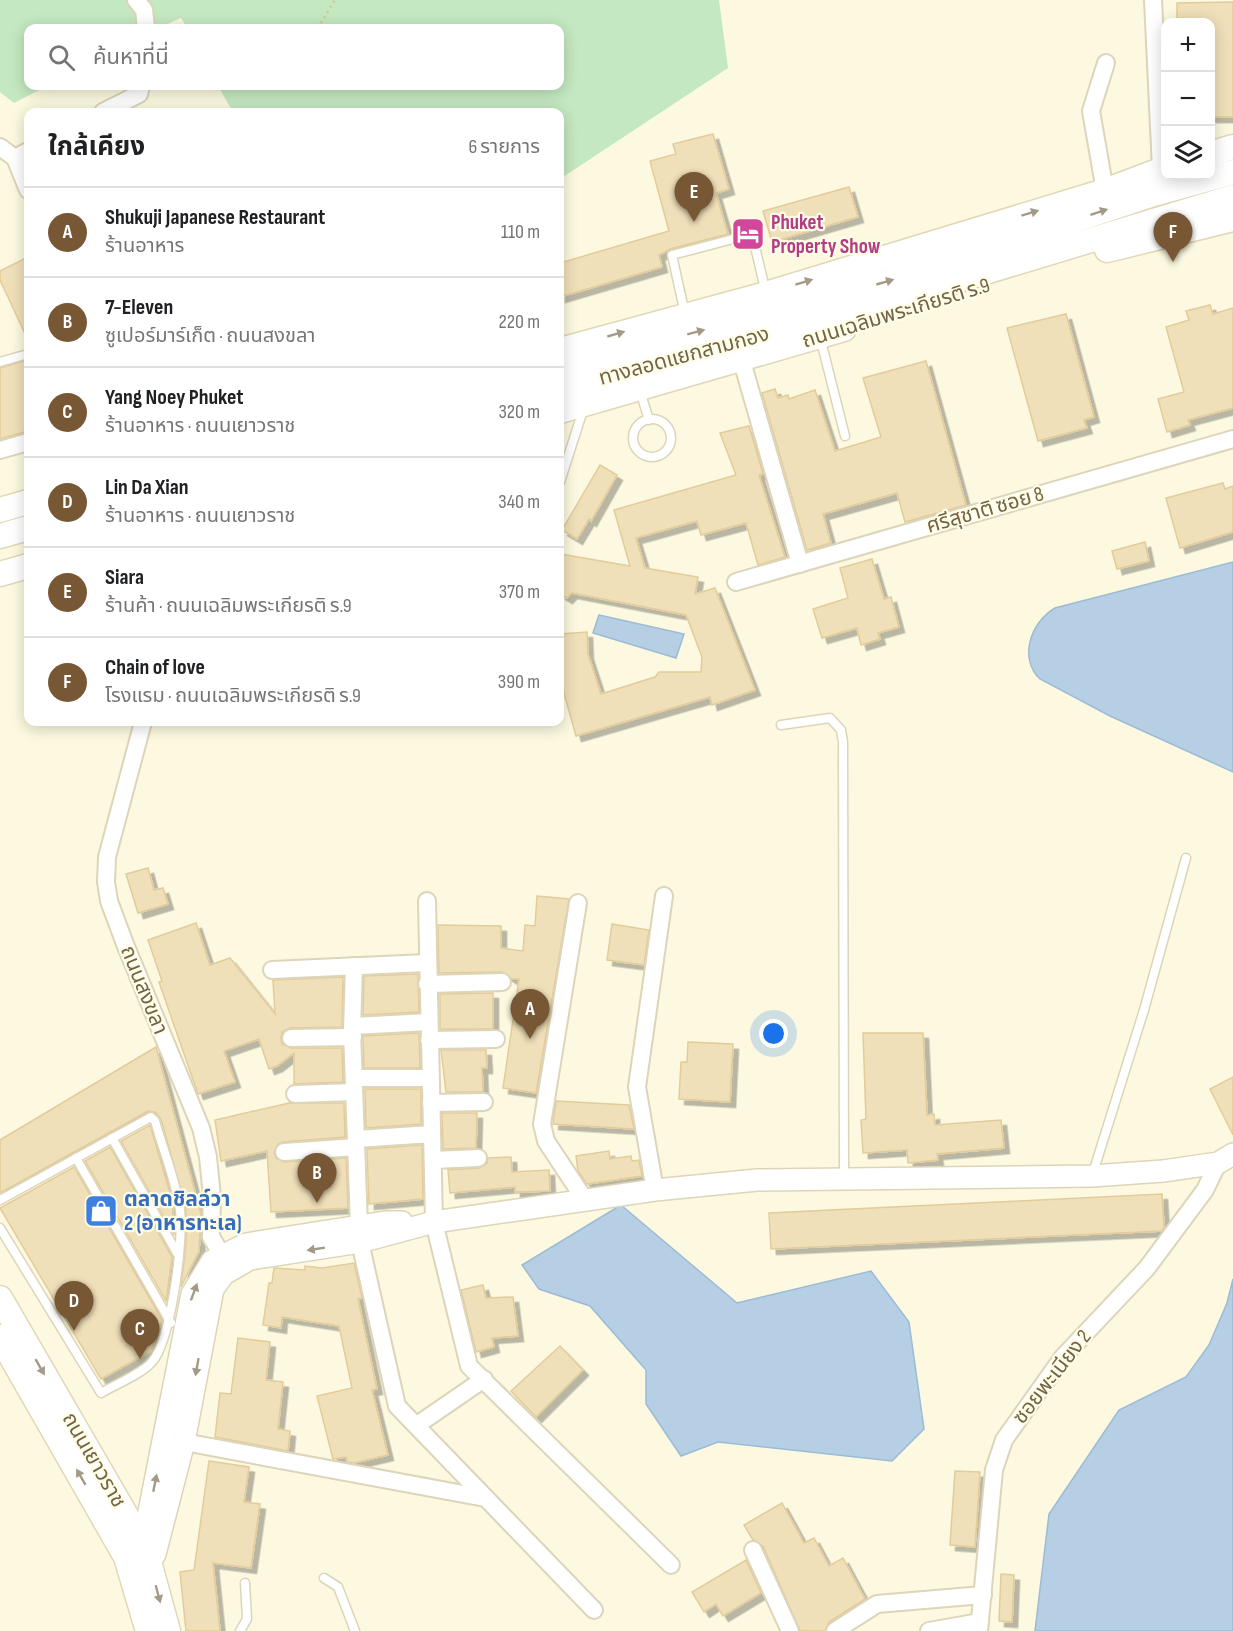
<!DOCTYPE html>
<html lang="th">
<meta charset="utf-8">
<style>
:root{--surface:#fff;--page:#f2f2f2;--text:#202124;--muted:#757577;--line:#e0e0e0;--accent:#785734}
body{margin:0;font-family:"Sofia Sans Condensed","Noto Sans Thai",sans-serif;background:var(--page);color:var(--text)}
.controls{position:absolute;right:18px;top:18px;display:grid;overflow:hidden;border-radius:12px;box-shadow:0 3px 15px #0003}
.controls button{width:54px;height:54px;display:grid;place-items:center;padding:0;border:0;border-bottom:2px solid var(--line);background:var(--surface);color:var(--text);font:30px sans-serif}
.you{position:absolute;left:774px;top:1034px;width:21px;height:21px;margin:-15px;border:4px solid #fff;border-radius:50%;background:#1a73e8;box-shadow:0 0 0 9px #1a73e833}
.badge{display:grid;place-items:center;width:39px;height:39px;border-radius:50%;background:var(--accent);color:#fff;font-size:20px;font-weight:700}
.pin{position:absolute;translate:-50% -50px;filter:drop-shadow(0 2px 3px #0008)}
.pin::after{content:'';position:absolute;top:32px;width:21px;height:18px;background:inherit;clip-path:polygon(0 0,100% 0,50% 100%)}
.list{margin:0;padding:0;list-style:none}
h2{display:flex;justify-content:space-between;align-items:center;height:78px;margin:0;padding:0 24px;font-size:26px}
h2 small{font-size:20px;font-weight:400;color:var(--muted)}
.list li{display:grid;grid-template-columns:39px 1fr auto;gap:18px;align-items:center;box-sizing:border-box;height:90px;padding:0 24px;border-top:2px solid var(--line)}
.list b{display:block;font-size:22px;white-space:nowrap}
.list p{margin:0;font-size:20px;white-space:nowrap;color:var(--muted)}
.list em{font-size:20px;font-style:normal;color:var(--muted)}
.icon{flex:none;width:33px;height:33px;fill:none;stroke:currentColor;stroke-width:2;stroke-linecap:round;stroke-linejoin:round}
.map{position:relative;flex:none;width:1233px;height:1631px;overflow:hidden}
.search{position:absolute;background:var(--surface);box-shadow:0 3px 15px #0003;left:24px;top:24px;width:540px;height:66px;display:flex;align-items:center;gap:15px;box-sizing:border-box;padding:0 21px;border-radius:12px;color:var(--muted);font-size:22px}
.panel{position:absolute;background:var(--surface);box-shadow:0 3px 15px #0003;left:24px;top:108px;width:540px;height:618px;border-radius:12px}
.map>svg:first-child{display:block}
.green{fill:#c4e8c0}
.water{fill:#b6cfe4;stroke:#9cbbd6;stroke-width:1.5}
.building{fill:#f0e0b9;stroke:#e3cc99;stroke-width:1.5;filter:url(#shadow)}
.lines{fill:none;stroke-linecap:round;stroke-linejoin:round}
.service-casing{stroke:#dcd5ba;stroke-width:11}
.minor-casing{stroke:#dcd5ba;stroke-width:20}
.tertiary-casing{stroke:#dcd5ba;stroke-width:24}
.secondary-casing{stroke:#e1d8b8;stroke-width:27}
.path{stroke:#d5c49c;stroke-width:3;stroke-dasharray:1.5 4.5;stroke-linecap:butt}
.service{stroke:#fff;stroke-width:8}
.minor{stroke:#fff;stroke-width:16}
.tertiary{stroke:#fff;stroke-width:21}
.secondary{stroke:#fff;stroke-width:24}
.oneway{fill:#a39a88}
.labels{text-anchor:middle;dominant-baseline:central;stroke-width:4.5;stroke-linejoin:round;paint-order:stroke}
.hotel-label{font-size:21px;font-weight:bold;fill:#b23c85;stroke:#fffde6;text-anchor:start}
.street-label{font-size:21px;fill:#726448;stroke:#fffde6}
.shop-label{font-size:21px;font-weight:bold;fill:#366cbe;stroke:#fffde6;text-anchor:start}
</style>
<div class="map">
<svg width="1233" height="1631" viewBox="0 0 1233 1631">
<defs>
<filter id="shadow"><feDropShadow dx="5.5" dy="5.5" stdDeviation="0" flood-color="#0004"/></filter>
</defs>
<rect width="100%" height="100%" fill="#fcf9e0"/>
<path class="green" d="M0 0H719L728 68 560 179V112H233L218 86H560V28H187L181 18 159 28H28V86H47L14 103 0 92Z"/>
<g class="water">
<path d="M1233 562V772L1110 716 1040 679C1018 658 1031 622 1055 608Z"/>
<path d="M599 615 684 634 676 658 593 633Z"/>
<path d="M621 1205 737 1303 871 1271 909 1322 924 1429 892 1461 718 1442 681 1456 646 1404V1370L590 1306 539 1289 522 1265Z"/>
<path d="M1233 1279V1631H1035L1049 1514 1119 1410 1186 1377 1209 1345 1227 1303Z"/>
</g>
<g class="building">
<path d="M1233 2V117H1210V22H1177V3Z"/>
<path d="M713 134 729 189 716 193 728 234 670 249 659 255 662 267 560 297V263L669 231 650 161 676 154 673 144Z"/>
<path d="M849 187 858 217 772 242 763 211Z"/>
<path d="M28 257V340L0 280V271Z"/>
<path d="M1210 305 1213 314 1233 308V408L1188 420 1190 425 1167 432 1158 399 1184 392 1166 327 1189 320 1186 311Z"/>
<path d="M1066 314 1094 417 1084 420 1087 428 1038 441 1007 328Z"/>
<path d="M28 360V431L0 439V368Z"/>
<path d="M926 361 966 505 905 522 897 493 823 514 831 543 807 550 762 393 775 389 778 398 788 395 789 399 815 390 835 451 881 437 863 378Z"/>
<path d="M749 426 763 474 759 475 785 557 758 565 746 523 701 535 697 521 636 538 645 568 698 577 695 594 715 588 755 690 712 705 710 697 576 736 560 679V634L587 632 588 654 601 694 655 677 659 672H701L702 657 686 615 572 593 567 598 560 594V554L630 566 614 510 736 475 720 433Z"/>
<path d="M600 465 617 475 591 521 589 519 577 539 562 530Z"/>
<path d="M1223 483 1225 489 1233 486V532L1180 548 1166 498Z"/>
<path d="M1145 542 1149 561 1117 569 1112 551Z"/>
<path d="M872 559 884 599 891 597 899 627 878 633 880 639 861 645 857 628 822 638 813 609 848 598 840 568Z"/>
<path d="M148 868 154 890 163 888 168 904 138 913 126 874Z"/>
<path d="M537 896 569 899 536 1093 503 1088 519 979H512L502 972 439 973 438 935V925L501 926V948L523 951 525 925 535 926Z"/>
<path d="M196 923 210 965 230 958 275 1014 273 980 343 977 342 1027 290 1028 282 1032 281 1038 282 1044 291 1048H342L343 1082 294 1084V1053L277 1066 269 1069 259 1039 224 1051 235 1082 198 1094 159 982 162 981 148 940Z"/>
<path d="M612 924 649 930 644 965 607 960Z"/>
<path d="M418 974 419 1012 363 1015 364 976Z"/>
<path d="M493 993V1029H440V994Z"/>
<path d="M419 1033 420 1068H364L363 1036Z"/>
<path d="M863 1033H923L927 1115 934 1114 935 1125 1001 1120 1004 1148 937 1154 938 1160 908 1163 907 1150 863 1153 861 1120 866 1119Z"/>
<path d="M688 1042 733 1044 730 1102 679 1099 681 1062H687Z"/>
<path d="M156 1047 201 1214 199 1251 181 1287 186 1244V1209L161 1119 155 1112 148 1111 0 1193V1140Z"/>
<path d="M441 1050H486L487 1068H482L483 1092H446Z"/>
<path d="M1233 1077V1135L1210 1089Z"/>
<path d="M365 1089H421V1124L366 1128Z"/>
<path d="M556 1101 629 1105 634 1129 553 1124Z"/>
<path d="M289 1103H344L345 1137 283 1142 278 1144 274 1152 276 1158 284 1162 346 1158 348 1208 271 1212 267 1151 221 1161 215 1120Z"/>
<path d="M442 1113H477L476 1148 443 1149Z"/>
<path d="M150 1125 172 1200 174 1235 121 1141Z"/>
<path d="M422 1145 423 1199 369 1204 367 1149Z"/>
<path d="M110 1147 172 1257 166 1301 85 1161Z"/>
<path d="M609 1151 610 1159 631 1156 632 1161 639 1160 642 1176 587 1184 578 1171 576 1156Z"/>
<path d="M511 1157 512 1172 549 1170 550 1191 515 1192V1187L450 1193 448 1170 479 1168 487 1163 488 1158Z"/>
<path d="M74 1167 162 1320 151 1351 101 1379 0 1208Z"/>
<path d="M1162 1194 1164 1227 1162 1231 771 1249 769 1213Z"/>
<path d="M354 1263 362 1298 358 1299 377 1389 372 1390 388 1455 354 1463 347 1462 346 1457 333 1459 317 1396 352 1388 339 1326 282 1317 281 1328 263 1325 269 1283H272L274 1268 305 1270V1266L322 1268Z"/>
<path d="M483 1285 486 1298 513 1297 518 1336 492 1338 494 1347 476 1352 461 1290Z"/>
<path d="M238 1338 270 1342 266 1380 283 1382 278 1429 290 1431 288 1451 215 1437 220 1393 231 1394Z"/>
<path d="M560 1346 583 1370 536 1417 511 1391Z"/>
<path d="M209 1461 249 1467 244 1502 260 1504 251 1568 213 1563 220 1631H186L180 1572 194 1570Z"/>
<path d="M955 1471 980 1472 975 1547 950 1545Z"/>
<path d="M782 1503 804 1543 814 1538 829 1566 843 1558 865 1599 829 1622 825 1631H800L763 1546 753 1540 744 1525Z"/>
<path d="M746 1560 761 1593 723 1616 716 1604 704 1612 692 1592Z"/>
<path d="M1001 1574 1014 1575 1012 1622 999 1621Z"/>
</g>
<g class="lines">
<defs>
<g id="service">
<path d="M685 314 672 255 752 234 766 293"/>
<path d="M820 337 845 436"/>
<path d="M0 362 28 354"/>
<path d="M640 391 649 420"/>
<circle cx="652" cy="438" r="19"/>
<path d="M560 482 584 407"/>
<path d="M781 725 830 718 841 730 843 742 844 1178"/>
<path d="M112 1138 177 1253"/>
<path d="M76 1158 171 1323"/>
<path d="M1092 1176 1144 1010 1186 858"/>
<path d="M0 1200 151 1117 155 1121C163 1150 176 1181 180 1210 184 1240 171 1340 152 1362 140 1375 116 1384 101 1393L0 1228"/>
<path d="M324 1578 338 1587 355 1631"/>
<path d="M240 1631 247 1619 245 1583"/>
</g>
<g id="minor">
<path d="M136 0 144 10 146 28"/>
<path d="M1153 0 1161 169"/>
<path d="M103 112 139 94 141 86"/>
<path d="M0 147 15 158 28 190"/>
<path d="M15 158 28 151"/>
<path d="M1105 191 1091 111 1106 63"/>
<path d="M741 358 800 564"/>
<path d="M0 450 28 442"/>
<path d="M736 582 1233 439"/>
<path d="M143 722 107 857 106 882 109 901 125 944 201 1128 208 1157 212 1197 211 1237 222 1255"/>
<path d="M427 901 434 1222 469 1366 671 1565"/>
<path d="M578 903 542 1124 546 1141 585 1200"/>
<path d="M354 966 352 1031 359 1226"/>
<path d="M272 970 426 963"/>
<path d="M427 984 502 982"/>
<path d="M353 1026 429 1022"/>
<path d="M291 1038 353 1037"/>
<path d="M429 1040 496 1039"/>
<path d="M354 1078H430"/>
<path d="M295 1094 354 1092"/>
<path d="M431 1103 484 1102"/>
<path d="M356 1139 432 1134"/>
<path d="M284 1152 356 1147"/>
<path d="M433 1160 478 1158"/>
<path d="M655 1190 637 1087 664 896"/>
<path d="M360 1242 397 1406 594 1610"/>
<path d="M417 1425 484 1379"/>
<path d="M184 1442 485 1498"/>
<path d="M753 1550 790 1631"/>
<path d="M835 1631 877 1604 983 1595"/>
<path d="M929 1631 980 1622"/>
<path d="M979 1631 994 1470 1004 1440 1063 1357 1147 1268 1205 1190 1218 1163"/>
</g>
<g id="tertiary">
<path d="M126 1543 145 1532 192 1294 212 1261 246 1244 385 1222H402"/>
<path d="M134 1564 155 1554 184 1442 213 1289 224 1274 250 1259 360 1242 434 1222 655 1190 757 1180 1092 1176 1163 1171 1218 1163 1233 1154"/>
</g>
<g id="secondary">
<path d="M1210 154 1233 147"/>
<path d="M1107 250 1233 219"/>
<path d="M560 350 766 294 1105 191 1166 168"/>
<path d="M560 372 680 336 891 281 1150 195 1233 172"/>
<path d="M560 391 896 299 1233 197"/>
<path d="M560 411 844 329"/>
<path d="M0 510 28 502"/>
<path d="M0 536 28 528"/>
<path d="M0 574 28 566"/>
<path d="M0 1298 138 1536 148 1558 168 1631"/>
<path d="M0 1337 126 1557 148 1631"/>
</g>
</defs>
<use href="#service" class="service-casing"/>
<use href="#minor" class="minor-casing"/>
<use href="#tertiary" class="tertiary-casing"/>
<use href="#secondary" class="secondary-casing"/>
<path class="path" d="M318 28 335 0"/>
<use href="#service" class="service"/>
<use href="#minor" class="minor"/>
<use href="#tertiary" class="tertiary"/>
<use href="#secondary" class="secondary"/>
</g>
<defs><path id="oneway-solid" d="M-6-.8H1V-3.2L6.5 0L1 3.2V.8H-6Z" transform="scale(1.5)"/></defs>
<g class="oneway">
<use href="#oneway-solid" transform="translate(1099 212) rotate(-18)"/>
<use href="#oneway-solid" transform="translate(1030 213) rotate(-17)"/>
<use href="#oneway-solid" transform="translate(804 282) rotate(-17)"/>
<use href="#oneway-solid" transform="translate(885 282) rotate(-16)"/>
<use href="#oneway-solid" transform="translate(696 332) rotate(-15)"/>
<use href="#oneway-solid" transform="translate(616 334) rotate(-16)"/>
<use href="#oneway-solid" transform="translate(316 1249) rotate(171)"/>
<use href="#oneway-solid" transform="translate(194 1292) rotate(-70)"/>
<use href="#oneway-solid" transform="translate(40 1367) rotate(60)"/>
<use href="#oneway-solid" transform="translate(197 1367) rotate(100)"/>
<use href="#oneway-solid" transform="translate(81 1477) rotate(-120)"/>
<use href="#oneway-solid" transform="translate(155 1483) rotate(-79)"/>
<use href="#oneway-solid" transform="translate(158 1594) rotate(75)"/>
</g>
<defs>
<symbol id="hotel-square" viewBox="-11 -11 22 22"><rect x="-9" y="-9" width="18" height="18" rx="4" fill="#d1479c" stroke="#fffde6"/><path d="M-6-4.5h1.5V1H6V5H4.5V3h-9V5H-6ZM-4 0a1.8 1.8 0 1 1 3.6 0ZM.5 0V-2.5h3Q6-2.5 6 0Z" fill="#fff"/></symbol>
<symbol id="shop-square" viewBox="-11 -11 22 22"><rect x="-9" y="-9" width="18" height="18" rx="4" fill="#3f7fe0" stroke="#fffde6"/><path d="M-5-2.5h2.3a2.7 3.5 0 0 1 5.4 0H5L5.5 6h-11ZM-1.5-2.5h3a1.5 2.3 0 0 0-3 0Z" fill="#fff"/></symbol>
</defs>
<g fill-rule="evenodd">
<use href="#hotel-square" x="729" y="215" width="38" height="38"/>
<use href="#shop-square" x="82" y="1192" width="38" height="38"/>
</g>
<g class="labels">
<g class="hotel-label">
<text x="771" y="222">Phuket<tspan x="771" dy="24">Property Show</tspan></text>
</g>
<g class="street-label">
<text transform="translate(896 313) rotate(-17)">ถนนเฉลิมพระเกียรติ ร.9</text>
<text transform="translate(684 356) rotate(-15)">ทางลอดแยกสามกอง</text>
<text transform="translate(985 510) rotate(-16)">ศรีสุชาติ ซอย 8</text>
<text transform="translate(144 990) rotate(68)">ถนนสงขลา</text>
<text transform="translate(1052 1377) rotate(-52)">ซอยพะเนียง 2</text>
<text transform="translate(94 1460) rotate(60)">ถนนเยาวราช</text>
</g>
<g class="shop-label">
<text x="124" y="1199">ตลาดชิลล์วา<tspan x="124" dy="24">2 (อาหารทะเล)</tspan></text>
</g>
</g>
</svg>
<div class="controls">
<button>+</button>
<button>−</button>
<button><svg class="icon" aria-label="layers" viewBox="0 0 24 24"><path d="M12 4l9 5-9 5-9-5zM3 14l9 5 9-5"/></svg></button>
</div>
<div class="you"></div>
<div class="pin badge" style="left:530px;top:1039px">A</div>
<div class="pin badge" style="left:317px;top:1203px">B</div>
<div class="pin badge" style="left:140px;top:1359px">C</div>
<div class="pin badge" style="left:74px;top:1331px">D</div>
<div class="pin badge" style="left:694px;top:222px">E</div>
<div class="pin badge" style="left:1173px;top:262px">F</div>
<div class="search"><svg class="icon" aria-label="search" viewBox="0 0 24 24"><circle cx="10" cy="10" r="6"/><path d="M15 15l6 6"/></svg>ค้นหาที่นี่</div>
<section class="panel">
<h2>ใกล้เคียง<small>6 รายการ</small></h2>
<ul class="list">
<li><span class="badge">A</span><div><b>Shukuji Japanese Restaurant</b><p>ร้านอาหาร</p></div><em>110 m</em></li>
<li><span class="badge">B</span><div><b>7-Eleven</b><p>ซูเปอร์มาร์เก็ต · ถนนสงขลา</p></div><em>220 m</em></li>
<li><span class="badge">C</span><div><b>Yang Noey Phuket</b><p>ร้านอาหาร · ถนนเยาวราช</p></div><em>320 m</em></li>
<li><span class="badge">D</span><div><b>Lin Da Xian</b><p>ร้านอาหาร · ถนนเยาวราช</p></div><em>340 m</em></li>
<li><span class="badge">E</span><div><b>Siara</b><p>ร้านค้า · ถนนเฉลิมพระเกียรติ ร.9</p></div><em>370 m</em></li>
<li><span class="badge">F</span><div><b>Chain of love</b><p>โรงแรม · ถนนเฉลิมพระเกียรติ ร.9</p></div><em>390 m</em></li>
</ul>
</section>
</div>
